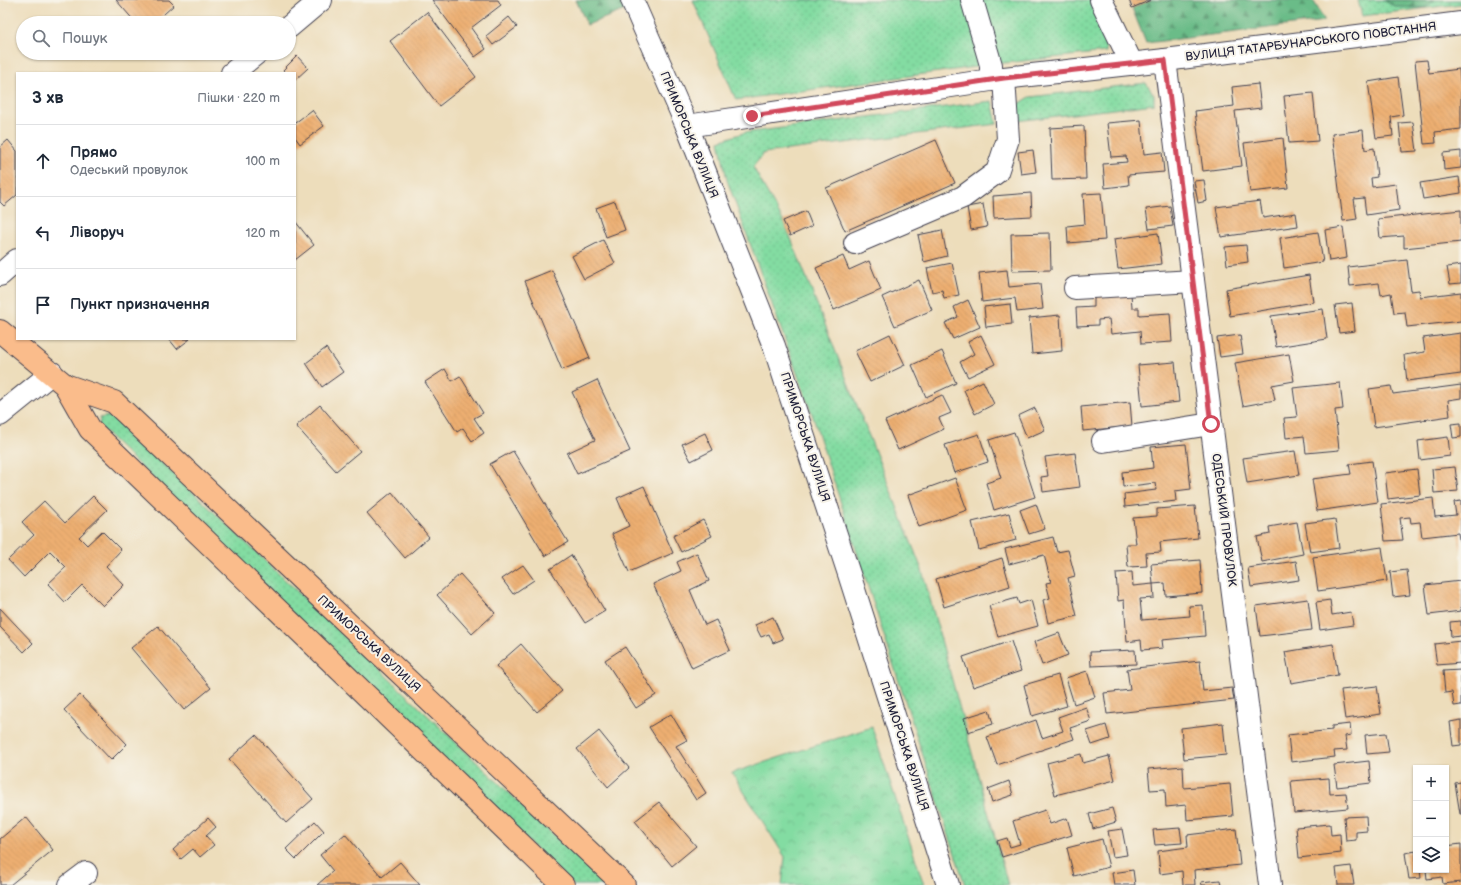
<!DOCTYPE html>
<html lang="uk">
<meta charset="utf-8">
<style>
:root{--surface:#fff;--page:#f2f2f3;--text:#1f2937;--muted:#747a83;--line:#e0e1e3}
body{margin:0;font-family:"Balsamiq Sans",sans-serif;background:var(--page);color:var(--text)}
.controls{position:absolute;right:12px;bottom:12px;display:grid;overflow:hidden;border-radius:0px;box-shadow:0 1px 3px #0004}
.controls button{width:36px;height:36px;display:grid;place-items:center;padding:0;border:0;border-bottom:1px solid var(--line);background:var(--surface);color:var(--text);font:20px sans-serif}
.stop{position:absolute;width:12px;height:12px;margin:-9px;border:3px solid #d1495b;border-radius:50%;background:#fff}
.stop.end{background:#d1495b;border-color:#fff;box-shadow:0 1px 4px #0008}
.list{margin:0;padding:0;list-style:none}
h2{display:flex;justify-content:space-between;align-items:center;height:52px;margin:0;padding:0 16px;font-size:17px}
h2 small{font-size:13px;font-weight:400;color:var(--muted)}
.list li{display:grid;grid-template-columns:26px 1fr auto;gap:12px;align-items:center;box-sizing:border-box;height:72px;padding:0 16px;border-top:1px solid var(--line)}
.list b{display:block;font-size:15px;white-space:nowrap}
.list p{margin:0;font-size:13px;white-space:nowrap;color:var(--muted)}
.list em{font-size:13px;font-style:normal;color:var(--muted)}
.icon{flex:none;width:22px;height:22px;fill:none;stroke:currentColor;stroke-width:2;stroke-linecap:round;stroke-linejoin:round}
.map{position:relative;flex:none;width:1461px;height:885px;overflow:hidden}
.search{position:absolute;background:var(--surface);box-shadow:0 1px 3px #0004;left:16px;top:16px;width:280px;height:44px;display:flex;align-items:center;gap:10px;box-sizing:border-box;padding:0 14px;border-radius:22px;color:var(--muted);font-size:15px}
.panel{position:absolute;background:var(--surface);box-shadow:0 1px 3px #0004;left:16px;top:72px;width:280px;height:268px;border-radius:0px}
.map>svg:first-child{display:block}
.grass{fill:url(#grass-dots);stroke:#527f6e}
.forest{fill:url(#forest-firs);stroke:#466f62}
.park{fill:url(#park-crowns);stroke:#527f6e}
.building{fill:url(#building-back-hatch)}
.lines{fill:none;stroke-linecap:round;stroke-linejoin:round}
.minor-casing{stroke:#403e4e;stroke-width:24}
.major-casing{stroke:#403e4e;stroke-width:24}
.minor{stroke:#fff;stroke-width:22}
.major{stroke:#fabc8b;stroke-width:22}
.route{stroke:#d1495b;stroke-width:5}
.labels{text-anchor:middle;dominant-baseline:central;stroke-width:4;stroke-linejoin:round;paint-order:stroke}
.street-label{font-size:12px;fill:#22223b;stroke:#f7f3e8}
</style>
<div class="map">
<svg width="1461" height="885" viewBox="0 0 1461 885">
<defs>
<pattern id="grass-dots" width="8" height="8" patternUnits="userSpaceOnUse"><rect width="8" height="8" fill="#83dca2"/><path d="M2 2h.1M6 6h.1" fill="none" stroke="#71bc8c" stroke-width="1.8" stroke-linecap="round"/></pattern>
<pattern id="forest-firs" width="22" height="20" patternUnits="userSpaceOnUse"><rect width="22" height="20" fill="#6abc88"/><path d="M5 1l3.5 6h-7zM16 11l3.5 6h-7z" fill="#579870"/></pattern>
<pattern id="park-crowns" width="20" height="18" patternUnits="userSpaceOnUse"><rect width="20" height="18" fill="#83dca2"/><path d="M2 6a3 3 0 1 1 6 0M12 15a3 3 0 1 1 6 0" fill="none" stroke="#71bc8c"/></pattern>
<pattern id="building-back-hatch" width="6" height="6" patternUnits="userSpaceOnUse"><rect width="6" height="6" fill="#edaf71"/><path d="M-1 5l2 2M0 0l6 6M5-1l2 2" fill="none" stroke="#cb9663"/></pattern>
</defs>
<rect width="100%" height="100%" fill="#f7f3e8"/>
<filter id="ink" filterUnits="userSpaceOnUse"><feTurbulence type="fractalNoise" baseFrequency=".025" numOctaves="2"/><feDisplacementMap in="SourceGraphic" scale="8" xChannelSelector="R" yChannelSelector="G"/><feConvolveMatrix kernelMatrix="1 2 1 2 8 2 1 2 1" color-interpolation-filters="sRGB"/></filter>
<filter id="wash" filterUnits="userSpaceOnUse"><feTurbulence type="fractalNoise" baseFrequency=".012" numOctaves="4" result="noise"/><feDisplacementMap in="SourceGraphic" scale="16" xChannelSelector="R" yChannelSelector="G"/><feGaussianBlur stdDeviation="0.9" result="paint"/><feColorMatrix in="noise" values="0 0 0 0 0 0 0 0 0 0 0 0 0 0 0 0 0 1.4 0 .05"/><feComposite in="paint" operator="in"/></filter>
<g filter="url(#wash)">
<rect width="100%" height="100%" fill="#edddbb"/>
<g class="grass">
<path d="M693 0H1090L1106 36V52L1004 63 736 100Z"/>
<path d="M1358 0H1461V4L1362 16Z"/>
<path d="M1146 83 1154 95V104L1017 121V105L1030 97Z"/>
<path d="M992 101 997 124 764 153 753 167 783 221 790 236 922 570 1008 885H965L813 417 727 180 719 141 743 133Z"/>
<path d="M109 416 118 421 606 885H573L99 426 100 418Z"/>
</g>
<g class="forest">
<path d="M576 0H630L633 7 587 25Z"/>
<path d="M1151 0H1313L1325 21 1146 43 1132 8Z"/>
<path d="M1383 0H1434L1425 8 1396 7Z"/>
</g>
<path class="park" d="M872 727 924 885H782L785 857 732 773Z"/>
<g id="blocks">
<g class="building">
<path d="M116 0H169L174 5 154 23H136Z"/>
<path d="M432 0H498L501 5 471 28 486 49 475 57Z"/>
<path d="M1129 0H1151L1132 8Z"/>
<path d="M427 12 476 77 439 106 390 41Z"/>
<path d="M509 17 517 27 493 45 486 36Z"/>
<path d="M297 56 308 68 295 80V73H286L283 70Z"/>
<path d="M1427 60 1429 73 1459 69 1461 90V129L1435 132 1436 143 1424 144 1415 61Z"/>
<path d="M1398 77 1403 115 1391 117 1393 136 1376 138 1368 82Z"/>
<path d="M1258 84 1261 108 1235 111 1242 166 1203 171 1195 111 1234 106 1232 87Z"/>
<path d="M1313 93 1318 141 1289 143 1284 96Z"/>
<path d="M312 110 324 126 300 144 295 137V123Z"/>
<path d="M1141 120 1144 154 1162 152 1164 172 1128 175 1129 185 1105 188 1103 164 1127 162 1126 156 1111 157 1107 123Z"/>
<path d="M1413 122 1417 151 1402 152 1399 123Z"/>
<path d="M1084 126 1086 179 1052 180 1050 128Z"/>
<path d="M1363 130 1365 150 1374 148 1377 177 1371 178 1372 187 1396 184 1399 210 1366 215 1364 198 1354 199 1357 219 1343 221 1332 134Z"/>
<path d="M1283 138 1288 188 1250 192 1244 143Z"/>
<path d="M8 140 17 151V195L4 206 0 202V147Z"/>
<path d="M936 140 955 183 845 231 826 188Z"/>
<path d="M1033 150 1036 172 1021 174 1018 152Z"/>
<path d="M1461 151V168L1444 170 1443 153Z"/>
<path d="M1459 177 1461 193 1423 199 1420 183Z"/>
<path d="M1204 180 1207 201 1198 203 1194 181Z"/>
<path d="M1031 193 1032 216 994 218 993 196Z"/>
<path d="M1101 193 1105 240 1068 243 1067 226 1085 224 1083 194Z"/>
<path d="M615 201 625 230 606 237 596 208Z"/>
<path d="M1260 201 1263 218 1296 213 1298 226 1221 237 1216 207Z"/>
<path d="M983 204 987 227 971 230 967 207Z"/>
<path d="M1170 206 1173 226 1149 229 1146 209Z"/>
<path d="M1461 210V242L1404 248V236L1380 238 1378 219Z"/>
<path d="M806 211 812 226 790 236 783 221Z"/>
<path d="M295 221 314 245 295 260Z"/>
<path d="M1343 227 1347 258 1329 261 1325 230Z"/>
<path d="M942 230 947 256 924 262 918 235Z"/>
<path d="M1318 232 1323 262 1284 268 1280 238Z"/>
<path d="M1050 233 1051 270 1012 271 1011 234Z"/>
<path d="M1158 233 1162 264 1118 269 1114 239Z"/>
<path d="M603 240 615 263 584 279 572 256Z"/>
<path d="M1246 245 1248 262 1227 265 1225 247Z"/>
<path d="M843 256 849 270 869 261 881 290 834 310 816 268Z"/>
<path d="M1407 260 1411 291 1419 290 1420 297 1461 292V321L1407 327 1405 312 1394 313 1391 293 1381 295 1379 283 1350 286 1348 267Z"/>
<path d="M952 263 959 295 944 298 942 290 932 292 927 268Z"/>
<path d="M1461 265V283L1450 284 1447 267Z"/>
<path d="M552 270 590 358 562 370 525 281Z"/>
<path d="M1007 270 1009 287 1040 284 1043 309 1017 312 1015 298 982 302 979 273Z"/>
<path d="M1309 275 1313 302 1230 316 1226 289Z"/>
<path d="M919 280 932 310 895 326 882 297Z"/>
<path d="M1131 293 1132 308H1139V315L1170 313 1172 342 1141 344 1140 331 1111 334 1109 319 1098 320V325L1077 326 1076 308 1094 307V295Z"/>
<path d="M968 300 980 327 953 339 945 323 958 317 954 307Z"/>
<path d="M1352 303 1355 331 1339 333 1335 305Z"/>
<path d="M1010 304 1012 324 986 327 984 307Z"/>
<path d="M1323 309 1327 339 1276 347 1271 316Z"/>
<path d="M1060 315 1062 351 1032 354 1029 318Z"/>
<path d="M1461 333V374L1407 381 1404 355 1425 352 1423 338Z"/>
<path d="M890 334 905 365 870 382 855 351Z"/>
<path d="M981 335 995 364 968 377 960 362 974 354 968 342Z"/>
<path d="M1240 335 1243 354 1220 357 1217 338Z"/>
<path d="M169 339H190L177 349Z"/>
<path d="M326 348 343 372 322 387 306 363Z"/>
<path d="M942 351 956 383 926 397 912 365Z"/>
<path d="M1289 354 1294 381 1272 385 1275 400 1243 406 1235 363Z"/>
<path d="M1175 362 1179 402 1142 406 1138 365Z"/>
<path d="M445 369 452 381 460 376 483 413 474 418 484 433 472 441 463 428 457 432 425 382Z"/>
<path d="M597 380 630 451 577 474 567 453 595 440 572 392Z"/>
<path d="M983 381 994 404 975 414 964 390Z"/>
<path d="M1340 383 1343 409 1335 410 1339 450 1306 453 1304 436 1286 438 1284 418 1297 417 1293 388Z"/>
<path d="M1461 385V398L1448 400 1450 416 1374 427 1369 389 1391 386 1393 394Z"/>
<path d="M942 395 951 413 939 418 944 429 898 450 885 421Z"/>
<path d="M1130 402 1132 426 1083 431 1081 407Z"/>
<path d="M320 405 360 451 336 471 296 426Z"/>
<path d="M1035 408 1045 430 1027 438 1018 416Z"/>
<path d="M1461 423V437L1453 438 1451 424Z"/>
<path d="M1014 432 1035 497 994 510 986 483 1001 478 989 440Z"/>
<path d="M705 433 713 450 691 461 682 444Z"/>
<path d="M979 434 988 462 954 473 945 445Z"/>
<path d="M1448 437 1450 456 1420 460 1418 441Z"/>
<path d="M1186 444 1191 489 1175 491 1176 501 1125 507 1124 494 1156 490 1155 483 1123 487 1122 472 1153 468 1151 447Z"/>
<path d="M513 451 568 542 545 556 490 464Z"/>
<path d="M1295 451 1299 475 1247 483 1243 458Z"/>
<path d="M1075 453 1080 487 1043 492 1041 477 1048 476 1045 457Z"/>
<path d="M1372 461 1378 502 1317 511 1312 479 1351 474 1349 464Z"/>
<path d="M1455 467 1458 491 1434 493 1432 469Z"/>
<path d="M1417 469 1420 495 1388 499 1385 473Z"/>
<path d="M955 478 967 510 919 527 908 495Z"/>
<path d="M644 486 673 553 629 572 612 534 629 526 617 498Z"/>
<path d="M392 492 429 537 405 558 367 513Z"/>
<path d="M93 496 107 510 79 537 87 545 102 531 121 550 106 566 124 585 103 606 82 585 65 602 48 584 66 567 50 551 24 577 8 560 34 535 22 522 44 501 65 523Z"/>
<path d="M1433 498 1435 517 1456 515 1454 502 1461 501V551L1458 533 1422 537 1420 522 1411 523 1410 517 1400 518 1403 540 1385 541 1381 504Z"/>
<path d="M1036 504 1045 529 1029 534 1020 510Z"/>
<path d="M1195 506 1198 538 1160 542 1161 552 1146 553 1147 566 1128 567 1126 544H1136L1133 518 1157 516V509Z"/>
<path d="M1009 513 1016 540 979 550 972 522Z"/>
<path d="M1335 519 1339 548 1310 552 1305 523Z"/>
<path d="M703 520 712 536 681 552 673 536Z"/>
<path d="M1297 522 1303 554 1262 562 1257 537 1270 534 1269 527Z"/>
<path d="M1053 537 1057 552 1068 550 1075 576 1068 578 1077 616 1048 623 1043 600 1050 598 1046 583 1051 582 1044 555 1009 564 1005 549Z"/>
<path d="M1382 547 1387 581 1318 591 1313 557Z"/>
<path d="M697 553 709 581 690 590 705 625 716 620 730 650 692 668 653 584 681 571 677 562Z"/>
<path d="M571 555 605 611 585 623 550 569Z"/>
<path d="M1002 558 1010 586 944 607 936 579Z"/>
<path d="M1200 560 1202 593 1166 596 1165 583 1153 584 1151 564Z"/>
<path d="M1296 561 1299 580 1251 587 1248 568Z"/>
<path d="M523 565 534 580 513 594 502 579Z"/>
<path d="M1407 570 1410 595 1393 597 1390 572Z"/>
<path d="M1132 572 1133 586 1153 584 1154 598 1140 599 1142 620 1190 616 1189 606 1203 605 1205 636 1162 640 1163 648 1142 650 1141 640 1127 642 1124 600 1118 601 1116 573Z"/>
<path d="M460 574 495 613 472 634 437 595Z"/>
<path d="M1461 581V611L1429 615 1425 585Z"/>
<path d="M1017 598 1019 604 1031 600 1038 626 998 637 989 606Z"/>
<path d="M1308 599 1312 630 1260 636 1256 606Z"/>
<path d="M1330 600 1332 615 1351 612 1353 625 1320 630 1316 602Z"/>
<path d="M0 608 33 643 24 652 0 627Z"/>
<path d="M773 617 783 639 773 643 769 634 761 637 755 625Z"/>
<path d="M1461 621V636L1451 637 1450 622Z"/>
<path d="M158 626 211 688 184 710 131 648Z"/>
<path d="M1059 633 1068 655 1042 665 1034 642Z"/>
<path d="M1011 641 1021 671 973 687 963 657Z"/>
<path d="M1461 641V663L1437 665 1434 644Z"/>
<path d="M521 644 562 691 537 712 496 666Z"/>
<path d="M1333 644 1338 675 1291 683 1285 652Z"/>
<path d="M625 647 656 695 636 708 605 660Z"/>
<path d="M1135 650 1136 664 1091 666 1090 652Z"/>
<path d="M1200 661 1203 691 1232 688 1234 700 1107 714 1104 693 1130 690 1127 669Z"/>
<path d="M1461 670V705L1454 706 1452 692 1445 693 1443 671Z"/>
<path d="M1087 671 1095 697 1074 704 1066 678Z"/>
<path d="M1058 675 1067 706 1032 716 1024 685Z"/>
<path d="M1377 686 1381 714 1345 719 1341 690Z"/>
<path d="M80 695 127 744 111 760 64 710Z"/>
<path d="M1086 707 1091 721 1070 728 1074 739 997 765 987 737 1036 720 1042 738 1063 731 1058 717Z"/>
<path d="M989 710 993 724 968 732 964 718Z"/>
<path d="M671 714 687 740 676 746 706 793 696 800 649 727Z"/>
<path d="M1461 720V745L1453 746 1450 722Z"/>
<path d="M1223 723 1226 755 1184 759 1181 728Z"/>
<path d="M1350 724 1351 735 1345 736 1347 750 1334 751 1335 757 1291 762 1288 735 1332 730V726Z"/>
<path d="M1106 725 1110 739 1092 745 1087 731Z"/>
<path d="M599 731 629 768 608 787 577 749Z"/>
<path d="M1386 733 1389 752 1367 754 1365 735Z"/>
<path d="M256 735 313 799 286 823 229 759Z"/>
<path d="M1081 754 1083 763 1109 756 1115 780 1055 795 1047 763Z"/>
<path d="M1369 761 1371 783 1337 787 1334 765Z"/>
<path d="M1183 766 1184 788 1230 784 1233 816 1187 820 1186 805 1166 807 1165 789 1150 790 1148 769Z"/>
<path d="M1329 778 1330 794 1346 793 1348 808 1294 813 1291 781Z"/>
<path d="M1009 781 1013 795 992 802 988 789Z"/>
<path d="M1461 782V814H1460L1455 783Z"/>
<path d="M659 802 696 846 672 866 635 821Z"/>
<path d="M1112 808 1116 822 1093 829 1089 814Z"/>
<path d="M1045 810 1050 824 1067 818 1072 835 1002 857 997 841 1007 838 1010 847 1020 844 1013 821Z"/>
<path d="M1366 816 1367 831 1356 832V840L1346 841 1344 817Z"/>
<path d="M26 817 53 850 10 885H0V839Z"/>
<path d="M208 818 216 827 206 836 214 845 200 857 193 849 181 859 173 850Z"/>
<path d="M315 821 324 831 296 859 286 849Z"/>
<path d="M1330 824 1331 835 1340 834 1341 853 1299 858 1296 827Z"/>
<path d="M1180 828 1182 843 1155 845 1153 830Z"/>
<path d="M1122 829 1127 855 1113 857 1108 831Z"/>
<path d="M1236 829 1240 865 1194 870 1195 885H1183L1182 871 1160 874 1158 851 1188 847 1187 835Z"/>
<path d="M345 834 382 877 400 862 420 885H317L333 871 320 855Z"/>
<path d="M1102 839 1109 867 1074 876 1067 848Z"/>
<path d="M1461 844V882L1443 884 1442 877 1427 879 1426 870H1446V846Z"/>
<path d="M1416 851V870H1420L1421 878 1409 879 1405 853Z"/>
<path d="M1351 866 1354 885H1338L1336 868Z"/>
<path d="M1133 870 1135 885H1114L1112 873Z"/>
<path d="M1220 880 1221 885H1202L1201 882Z"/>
</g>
</g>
</g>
<g filter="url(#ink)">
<use href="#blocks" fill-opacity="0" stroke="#403e4e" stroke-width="1"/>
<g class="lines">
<defs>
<g id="minor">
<path d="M632 0 687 126 774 346 849 574 948 885"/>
<path d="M972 0 991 65V80"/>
<path d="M1101 0 1132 64"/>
<path d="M289 27 321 0"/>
<path d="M1165 60 1270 885"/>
<path d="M232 73 257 53"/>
<path d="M687 126 1004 78 1165 60 1461 23"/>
<path d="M855 243 963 197 997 172 1008 139 1004 78"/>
<path d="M0 275 17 260"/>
<path d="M1075 288 1193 281"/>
<path d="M0 415 52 373"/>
<path d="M1103 441 1211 424"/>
<path d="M70 885 86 873"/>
</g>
<g id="major">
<path d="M0 331 65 385 90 429 563 885"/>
<path d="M65 385 114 402 624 885"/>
</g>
</defs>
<use href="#minor" class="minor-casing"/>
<use href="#major" class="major-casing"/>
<use href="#minor" class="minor"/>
<use href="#major" class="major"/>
</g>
</g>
<g class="lines" filter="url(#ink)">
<path class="route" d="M752 116 1004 78 1165 60 1211 424"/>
</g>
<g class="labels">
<g class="street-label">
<text transform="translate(1311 42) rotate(-7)">ВУЛИЦЯ ТАТАРБУНАРСЬКОГО ПОВСТАННЯ</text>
<text transform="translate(689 135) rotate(68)">ПРИМОРСЬКА ВУЛИЦЯ</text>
<text transform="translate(805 437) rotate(72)">ПРИМОРСЬКА ВУЛИЦЯ</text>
<text transform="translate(1224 520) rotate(83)">ОДЕСЬКИЙ ПРОВУЛОК</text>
<text transform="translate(369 644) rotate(43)">ПРИМОРСЬКА ВУЛИЦЯ</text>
<text transform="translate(904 746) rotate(72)">ПРИМОРСЬКА ВУЛИЦЯ</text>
</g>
</g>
</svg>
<div class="controls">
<button>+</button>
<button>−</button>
<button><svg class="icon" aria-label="layers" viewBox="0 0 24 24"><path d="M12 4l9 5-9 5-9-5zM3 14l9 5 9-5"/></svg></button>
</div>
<div class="stop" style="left:1211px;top:424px"></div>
<div class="stop end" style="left:752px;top:116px"></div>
<div class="search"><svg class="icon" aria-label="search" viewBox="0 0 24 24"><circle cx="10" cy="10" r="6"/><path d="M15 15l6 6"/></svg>Пошук</div>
<section class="panel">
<h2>3 хв<small>Пішки · 220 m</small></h2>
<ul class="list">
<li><svg class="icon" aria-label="ahead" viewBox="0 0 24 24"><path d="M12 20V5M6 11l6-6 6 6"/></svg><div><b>Прямо</b><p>Одеський провулок</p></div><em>100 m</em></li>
<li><svg class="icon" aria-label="left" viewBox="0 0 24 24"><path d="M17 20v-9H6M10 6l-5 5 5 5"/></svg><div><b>Ліворуч</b></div><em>120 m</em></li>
<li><svg class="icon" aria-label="arrive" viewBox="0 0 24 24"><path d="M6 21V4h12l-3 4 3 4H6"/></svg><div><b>Пункт призначення</b></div></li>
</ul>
</section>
</div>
